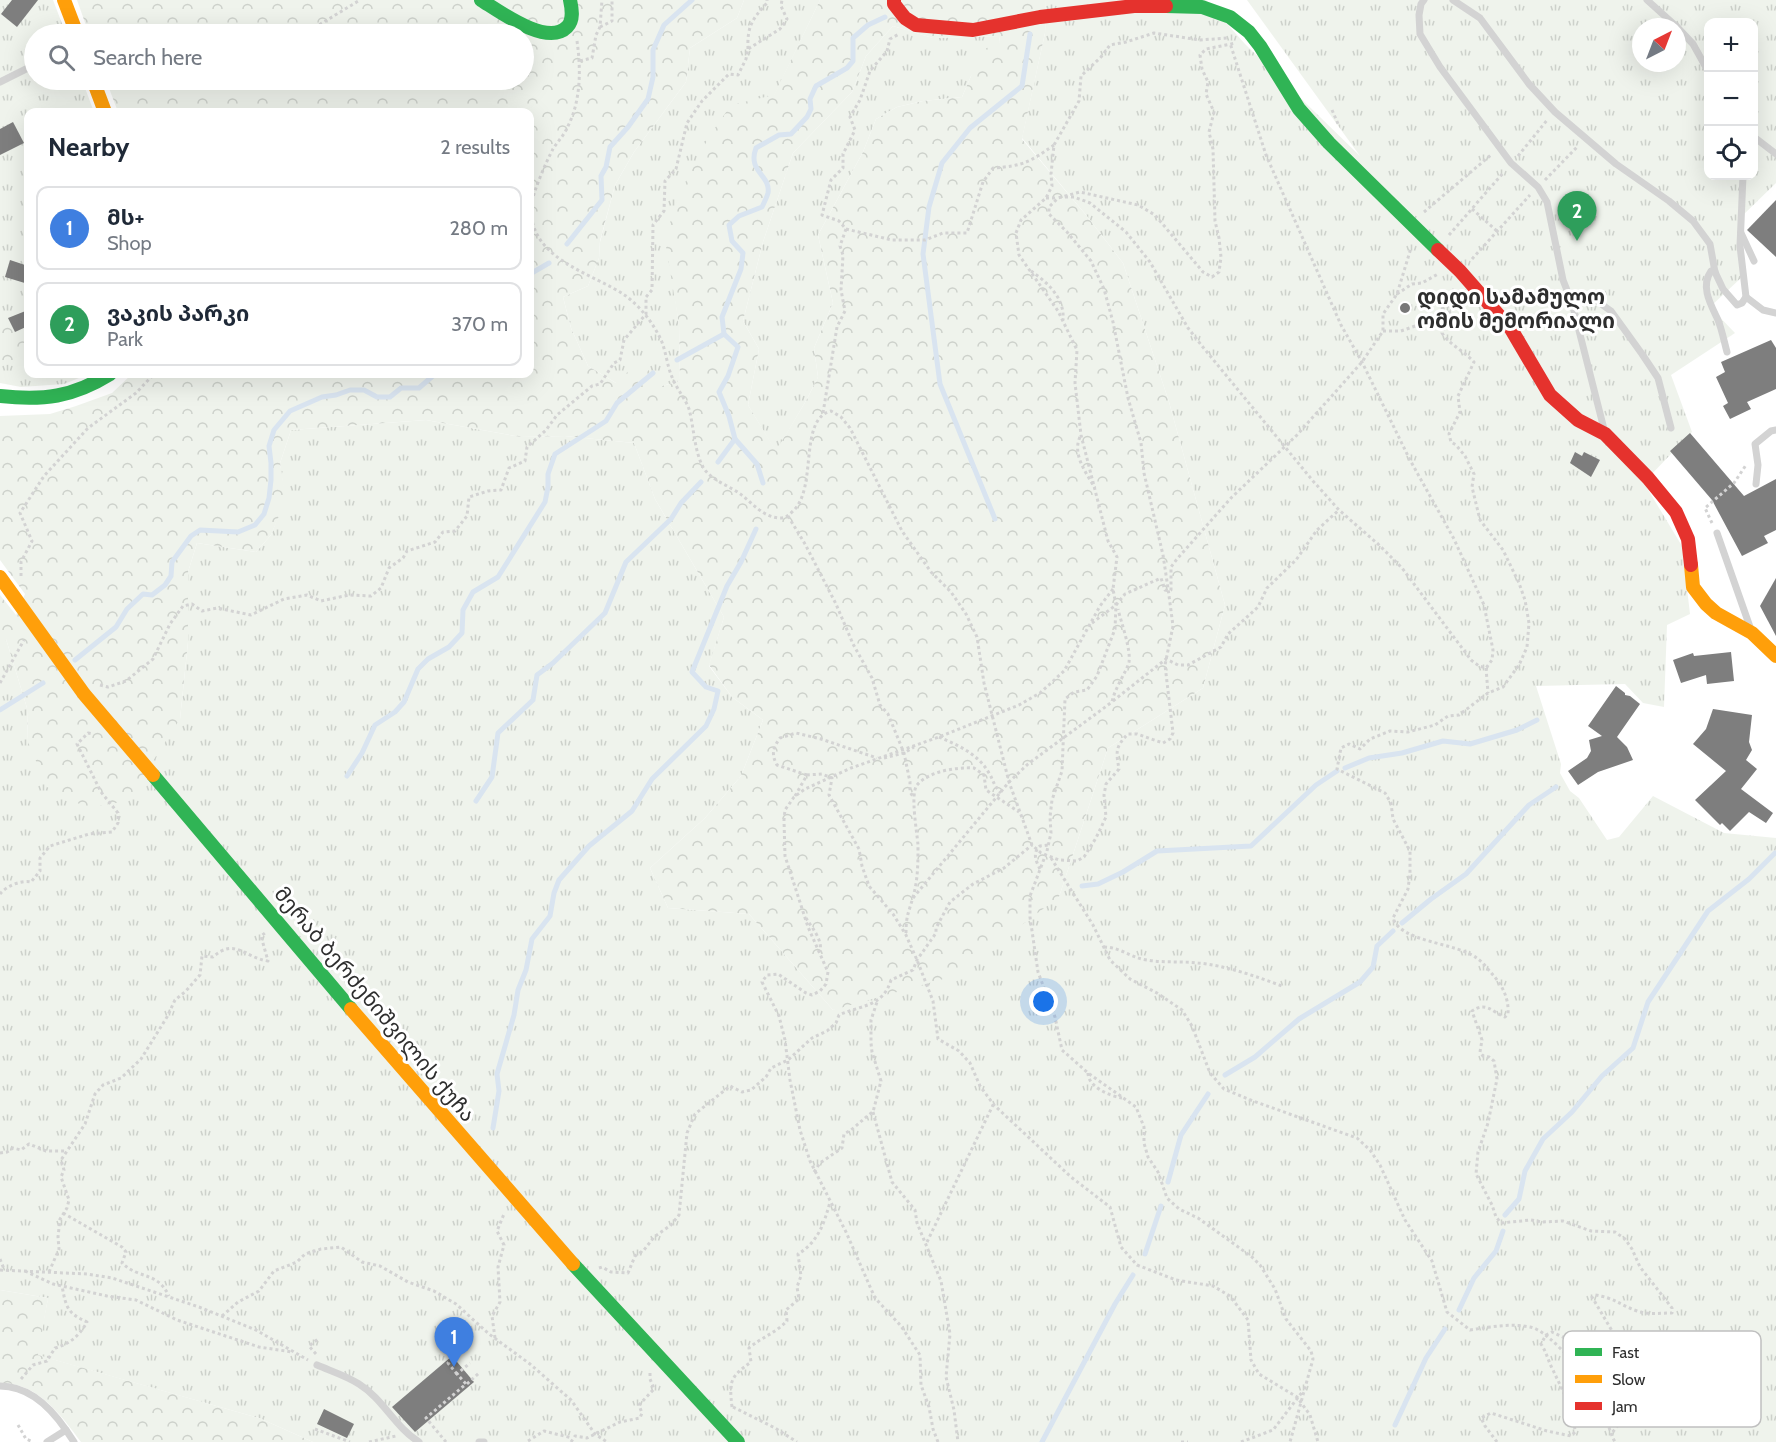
<!DOCTYPE html>
<meta charset="utf-8">
<style>
:root{--surface:#fff;--page:#f6f6f7;--text:#1f2937;--muted:#747a83;--line:#e0e1e3;--accent:#777}
body{margin:0;font-family:Cabin,"Noto Sans Georgian",sans-serif;background:var(--page);color:var(--text)}
.controls{position:absolute;right:18px;top:18px;display:grid;overflow:hidden;border-radius:12px;box-shadow:0 6px 24px #0002}
.controls button{width:54px;height:54px;display:grid;place-items:center;padding:0;border:0;border-bottom:2px solid var(--line);background:var(--surface);color:var(--text);font:30px sans-serif}
.compass{position:absolute;left:1632px;top:18px;width:54px;height:54px;border-radius:50%;background:var(--surface);box-shadow:0 6px 24px #0002;rotate:42deg}
.you{position:absolute;left:1044px;top:1002px;width:21px;height:21px;margin:-15px;border:4px solid #fff;border-radius:50%;background:#1a73e8;box-shadow:0 0 0 9px #1a73e833}
.badge{display:grid;place-items:center;width:39px;height:39px;border-radius:50%;background:var(--accent);color:#fff;font-size:20px;font-weight:700}
.pin{position:absolute;translate:-50% -50px;filter:drop-shadow(0 2px 3px #0008)}
.pin::after{content:'';position:absolute;top:32px;width:21px;height:18px;background:inherit;clip-path:polygon(0 0,100% 0,50% 100%)}
.list{margin:0;padding:0;list-style:none}
h2{display:flex;justify-content:space-between;align-items:center;height:78px;margin:0;padding:0 24px;font-size:26px}
h2 small{font-size:20px;font-weight:400;color:var(--muted)}
.list li{display:grid;grid-template-columns:39px 1fr auto;gap:18px;align-items:center;box-sizing:border-box;height:84px;margin:0 12px 12px;padding:0 12px;border:2px solid var(--line);border-radius:12px}
.list b{display:block;font-size:22px;white-space:nowrap}
.list p{margin:0;font-size:20px;white-space:nowrap;color:var(--muted)}
.list em{font-size:20px;font-style:normal;color:var(--muted)}
.icon{flex:none;width:33px;height:33px;fill:none;stroke:currentColor;stroke-width:2;stroke-linecap:round;stroke-linejoin:round}
.map{position:relative;flex:none;width:1776px;height:1442px;overflow:hidden}
.search{position:absolute;background:var(--surface);box-shadow:0 6px 24px #0002;left:24px;top:24px;width:510px;height:66px;display:flex;align-items:center;gap:15px;box-sizing:border-box;padding:0 21px;border-radius:33px;color:var(--muted);font-size:22px}
.panel{position:absolute;background:var(--surface);box-shadow:0 6px 24px #0002;left:24px;top:108px;width:510px;height:270px;border-radius:12px}
.map>svg:first-child{display:block}
.grass{fill:url(#grass-tufts);fill-rule:evenodd}
.forest{fill:url(#forest-crowns);fill-rule:evenodd}
.lines{fill:none;stroke-linecap:round;stroke-linejoin:round}
.stream{stroke:#d9e4f0;stroke-width:5}
.building{fill:#7e7e7e}
.path{stroke:#d3d3d3;stroke-width:3;stroke-dasharray:3 3;stroke-linecap:butt}
.lane{stroke:#d3d3d3;stroke-width:7}
.fast{stroke:#30b455;stroke-width:14}
.slow{stroke:#ff9f0a;stroke-width:14}
.jam{stroke:#e5322d;stroke-width:14}
.poi-dot{fill:#777;stroke:#fff;stroke-width:2}
.labels{text-anchor:middle;dominant-baseline:central;stroke-width:6;stroke-linejoin:round;paint-order:stroke}
.poi-label{font-size:21px;font-weight:bold;fill:#2e2e2e;stroke:#fff;text-anchor:start}
.street-label{font-size:21px;fill:#2e2e2e;stroke:#fff}
.key{fill:#fff;stroke:#c0c0c0;stroke-width:1.5}
.key-label{font-size:16px;fill:#2e2e2e}
</style>
<div class="map">
<svg width="1776" height="1442" viewBox="0 0 1776 1442">
<defs>
<pattern id="grass-tufts" width="24" height="20" patternUnits="userSpaceOnUse" patternTransform="scale(1.5)"><rect width="24" height="20" fill="#eff3ec"/><path d="M3 7l-1-3M5 7V3M7 7l1-3M15 17l-1-3M17 17v-4M19 17l1-3" fill="none" stroke="#cdd1cb"/></pattern>
<pattern id="forest-crowns" width="20" height="18" patternUnits="userSpaceOnUse" patternTransform="scale(1.5)"><rect width="20" height="18" fill="#eff3ec"/><path d="M2 6a3 3 0 1 1 6 0M12 15a3 3 0 1 1 6 0" fill="none" stroke="#cdd1cb"/></pattern>
</defs>
<rect width="100%" height="100%" fill="#fff"/>
<g class="grass">
<path d="M0 0H53L66 34H34V80H82L94 112H28V374H89L64 384 21 387 0 383Z"/>
<path d="M744 0H820L774 96 731 106 674 291 679 325 680 381 662 386 616 383 588 366 571 328 563 297 588 286 599 258 600 242 615 185 634 152 686 82 690 48 737 18Z"/>
<path d="M909 0H1206L1245 44 1360 156 1247 0H1776V183L1740 218 1742 277 1710 307 1735 333 1671 375 1692 432 1648 478 1647 488 1682 546 1690 614 1667 625 1664 707 1643 703 1625 684 1536 686 1561 764 1560 773 1570 791 1579 798 1607 840 1619 837 1653 796 1724 833 1776 838V1442H313L259 1418 37 1355 48 1298 0 1290V631L6 639 27 708 28 742 180 719 188 642V572L197 543 256 552 271 535 285 499 280 463 291 430 426 420 521 437 565 436 634 443 655 499 724 617 709 666 732 697 763 720 741 776 705 818 650 868 668 908 749 914 833 1010 1059 897 1108 748 1203 688 1225 605 1169 402 1123 263 1086 215 1022 138 1045 33 1046 1ZM1708 22H1754V176H1708ZM1641 27H1677V63H1641Z"/>
<path d="M893 26 933 38 999 36 1000 42 971 76 962 97 923 101 897 107 876 119 863 152 818 235 833 303 814 348 818 377 807 399 776 452 748 405 759 349 743 321 763 242 793 153 852 92 866 56Z"/>
</g>
<g class="forest">
<path d="M77 0H744L737 18 690 48 686 82 634 152 615 185 600 241 599 258 588 286 563 297 571 328 588 366 616 383 640 360 662 386 680 381 679 325 665 240 678 196 710 135 731 105 774 95 820 0H1046L1045 33 1022 139 1086 215 1123 263 1169 402 1225 605 1203 688 1108 748 1059 897 954 976 833 1010 749 914 668 908 650 868 705 818 741 776 763 720 732 697 709 665 724 617 655 499 634 443 565 436 521 437 426 420 291 430 280 463 286 499 271 535 256 552 197 543 188 572V642L180 719 127 801 87 808 47 787 28 742 27 708 6 639 0 649V595L16 615 25 594 0 560V416L50 414 76 406 112 393 132 374H530V112H118L106 80H524V34H89ZM893 26 933 38 999 36 1000 42 978 52 971 76 962 97 923 101 897 107 876 119 863 152 818 235 833 303 814 348 818 377 807 399 776 451 748 405 759 349 743 321 763 242 793 153 852 92 866 56Z"/>
<path d="M0 313 8 318 15 332 28 326V364L0 365Z"/>
<path d="M0 1290 48 1298 38 1355 259 1418 313 1442H81C61 1415 37 1382 0 1383Z"/>
</g>
<g class="lines">
<g class="stream">
<path d="M567 244 602 200 601 176 606 167 610 147 628 127 648 99 653 77V50L664 25 692 0"/>
<path d="M530 274 549 263"/>
<path d="M677 360 724 334"/>
<path d="M718 462 735 439"/>
<path d="M763 483 757 464 735 439 729 416 719 392 728 376 738 347 724 334 722 317 741 269 743 253 732 241 729 225 739 216 762 207C764 203 767 197 768 193 771 175 747 172 756 148L779 135 791 134 807 117 811 109 810 99 816 86 847 68 853 61V38L868 25 885 17"/>
<path d="M995 519 940 384 923 254 929 207 942 163 970 128 1022 86 1030 34"/>
<path d="M75 660 116 627 127 609 143 594 152 595 165 585 171 576 172 562 191 536 200 530 238 532 255 525 264 514 269 498 271 480V463L269 446 274 430 290 411 322 397 336 395 350 390H364L377 397H390L401 388H419L435 374"/>
<path d="M0 710 43 683"/>
<path d="M1345 768 1369 758 1402 753 1443 741 1470 744 1517 730 1537 720"/>
<path d="M347 776 362 753 375 725 395 712 404 702 418 669 428 659 449 647 462 633 463 610 473 592 498 577 545 502 548 487V474L555 454 606 421 617 403 653 373"/>
<path d="M476 801 492 777 498 733 533 700 537 675 553 663 605 613 626 562 671 519 681 503 701 482"/>
<path d="M1082 886 1098 884 1123 872 1157 851 1251 846 1316 785 1337 771"/>
<path d="M1402 923 1431 899 1466 874 1529 805 1556 787"/>
<path d="M1225 1075 1255 1057 1299 1019 1360 982 1373 967 1377 946 1393 931"/>
<path d="M493 1128 499 1091 497 1074 514 1015 518 990 526 970 532 939 550 916 554 893 559 880 589 846 632 811 652 779 706 726 714 709 718 691 706 687 692 672 727 586 741 562 756 529"/>
<path d="M1168 1182 1181 1135 1208 1094"/>
<path d="M1505 1215 1519 1199 1525 1171 1543 1139 1572 1112 1602 1076 1633 1048 1648 1002 1708 911 1749 879 1775 853"/>
<path d="M1145 1254 1161 1206"/>
<path d="M1459 1310 1474 1278 1496 1251 1503 1231"/>
<path d="M1395 1425 1426 1358 1445 1329"/>
<path d="M1042 1442 1115 1304 1133 1275"/>
</g>
</g>
<g class="building">
<path d="M12 0H38L17 27 1 14Z"/>
<path d="M13 122 24 143 0 155V129Z"/>
<path d="M1776 200V257L1747 230Z"/>
<path d="M10 260 28 266V284L5 277Z"/>
<path d="M28 310V326L15 332 8 318Z"/>
<path d="M1771 340 1776 348V389L1747 402 1751 409 1730 419 1723 406 1728 403 1716 377 1725 372 1721 362Z"/>
<path d="M1690 433 1744 496 1776 479V530L1764 536 1768 543 1742 556 1712 500 1670 451Z"/>
<path d="M1575 452 1582 456 1584 452 1600 460 1591 477 1570 463Z"/>
<path d="M1776 578V636L1760 606Z"/>
<path d="M1731 652 1734 681 1707 684 1706 675 1681 683 1673 660 1693 653 1694 656Z"/>
<path d="M1616 686 1625 693V695L1630 696 1640 704 1617 737 1627 747 1633 760 1598 772 1578 785 1568 771 1587 758 1591 751 1589 740 1602 736 1588 726Z"/>
<path d="M1713 709 1752 715 1749 742 1752 750 1746 760 1757 769 1741 789 1773 813 1766 823 1749 812 1730 831 1722 823 1720 825 1695 800 1726 771 1693 744 1706 729Z"/>
<path d="M452 1356 474 1382 415 1432 392 1407Z"/>
<path d="M324 1409 354 1424 347 1438 317 1424Z"/>
</g>
<g class="lines">
<g class="path">
<path d="M600 27 612 21V0"/>
<path d="M304 34 360 0"/>
<path d="M577 41C581 69 581 100 568 126 565 134 558 141 553 149 547 160 531 196 531 208 530 260 593 273 626 296 640 307 650 319 658 334 666 347 666 363 672 377 676 388 685 398 689 409 694 427 694 450 703 467 711 481 731 486 743 496 755 506 765 518 781 518 786 518 789 515 793 511 818 488 798 419 831 411L841 417 850 428 902 531 931 572 951 592 966 614 977 637 984 683 1009 782 1032 845 1041 853 1059 860 1077 861 1084 857 1096 838 1106 817 1104 795 1106 784 1119 769C1116 752 1115 747 1128 734H1137L1163 743 1170 739 1173 733 1165 665 1173 626 1168 588 1163 555 1144 473 1141 443 1128 398 1113 322 1104 289 1091 261 1067 232 1049 214V207L1058 198 1080 192 1138 205 1155 215 1203 272 1212 277 1219 272 1221 257 1219 238 1215 221 1213 149 1209 132 1214 112 1206 94 1208 82 1202 69 1200 55 1206 49 1236 43"/>
<path d="M748 49C747 27 752 19 767 3V0"/>
<path d="M580 61 592 58 596 35 600 27 602 0"/>
<path d="M1332 110 1339 126"/>
<path d="M1518 156 1548 119"/>
<path d="M1545 180 1578 146"/>
<path d="M1065 197H1074L1090 203 1126 232 1150 262 1188 328 1202 346 1313 481 1339 510 1378 544 1402 568 1471 660 1479 666 1486 668 1492 660 1493 650 1484 605 1454 539 1410 460 1362 362 1341 325 1266 155 1230 43"/>
<path d="M1046 198H1058"/>
<path d="M1472 209 1497 231"/>
<path d="M1424 212 1492 154"/>
<path d="M846 229 892 240H925L943 233H967L983 182 993 168C1023 166 1030 162 1054 145"/>
<path d="M1449 235 1504 172"/>
<path d="M1472 259 1530 195"/>
<path d="M1031 271C1047 282 1065 298 1063 320"/>
<path d="M1454 289 1447 299 1450 314 1442 333C1450 345 1464 351 1474 362L1458 396 1460 412 1449 434 1451 442 1456 445 1465 456 1474 474 1472 487 1480 520 1503 550 1519 583 1525 600 1529 623 1527 647 1519 665 1503 687 1488 693 1459 715 1448 716 1435 725 1408 732 1390 731 1370 739 1360 749 1349 744 1341 748 1337 769 1385 793 1391 803 1393 819 1410 851V873L1408 889 1393 918C1401 943 1457 942 1478 959 1484 963 1489 971 1494 976 1503 987 1509 999 1508 1014L1505 1017C1492 1012 1486 1001 1472 1011L1482 1040 1480 1052 1483 1056 1489 1057 1494 1061 1497 1079 1488 1123 1478 1152 1476 1174 1492 1205 1496 1217 1501 1223 1531 1220 1542 1222 1563 1221 1591 1231 1615 1232 1625 1239 1632 1249 1640 1267 1672 1308V1313C1660 1313 1648 1315 1637 1311 1620 1305 1615 1298 1595 1295L1592 1297 1634 1368 1629 1395 1624 1402V1413L1620 1423 1611 1434"/>
<path d="M1397 294 1412 284 1422 283 1438 274"/>
<path d="M1383 331H1401L1438 318 1446 301"/>
<path d="M823 413 837 327 845 311 841 290 843 255 840 246 846 229 839 221 822 215 831 180 843 168V154L855 130 850 117 860 100 870 71 887 51 890 39 899 34"/>
<path d="M1080 437C1072 454 1086 473 1095 488"/>
<path d="M788 516 805 544 836 604 853 644 872 678 880 705 888 714 904 753 910 782V792L914 798"/>
<path d="M1712 523 1705 508 1734 483 1746 465"/>
<path d="M21 576V562L32 541 20 513 44 476 88 428 136 393 154 374"/>
<path d="M1092 623 1116 605 1125 594 1161 578 1165 590 1169 591 1171 590V567L1177 559 1232 497 1297 435 1362 362 1383 331V314L1397 294 1411 248"/>
<path d="M1486 668 1488 693"/>
<path d="M0 683 24 640"/>
<path d="M100 685 108 687 126 681 153 659 170 624 183 606 192 604 202 611 217 608 251 615 284 599 307 595 321 601 349 595 371 596 381 588 389 568 403 558 407 551 435 542 443 532 455 531 467 516 469 497 488 491 501 490 509 468 525 461 527 447 546 430 557 415 592 386 600 384 614 363 620 360 624 340 646 314V297L652 290 653 225 664 211 665 181 676 169 687 123 702 101 729 74 738 75 746 59 748 49 780 29 787 19 781 6 782 0"/>
<path d="M1113 701 1166 659 1178 665H1188L1221 647 1228 634 1258 607 1267 588 1296 560 1317 530 1339 510"/>
<path d="M939 737C958 745 978 754 989 773 994 781 993 785 1001 793"/>
<path d="M884 758 904 753 914 747"/>
<path d="M807 775 777 765C771 754 773 748 780 738L796 733 821 739 877 758"/>
<path d="M795 796 807 775 822 774 832 778 829 795 859 849 862 866 869 886 893 914 906 935 917 960 933 1001 938 1039 959 1051 970 1063 980 1086 994 1105 1071 1177 1110 1207 1121 1247 1137 1265 1176 1280 1213 1286 1230 1296 1248 1320 1251 1360 1259 1374 1297 1397 1310 1415 1318 1442"/>
<path d="M1047 851 1051 833 1050 817 1052 800 1062 771 1065 699 1074 692 1087 690 1097 676 1115 629 1116 605 1113 589 1117 557 1108 541 1081 435 1075 383 1077 350 1058 311 1019 255 1016 233 1021 220 1046 198 1052 186 1051 174 1054 145 1079 101 1081 76 1101 57 1110 45 1126 42 1154 33 1200 40 1227 38"/>
<path d="M1051 858 1093 925 1110 960 1130 979 1157 993 1182 1010 1192 1026 1210 1073 1224 1089 1253 1101 1357 1138 1370 1150 1380 1165 1405 1220 1432 1261 1447 1312 1470 1330C1490 1327 1510 1323 1530 1327 1552 1331 1595 1387 1603 1407 1607 1419 1609 1431 1615 1442"/>
<path d="M1044 859 1030 896V917L1038 972 1055 1017 1062 1050 1088 1073 1136 1107 1144 1127V1143L1148 1157 1158 1172 1167 1198 1179 1209 1198 1218 1252 1257 1260 1265 1275 1289 1286 1319 1311 1351 1313 1359 1290 1442"/>
<path d="M1040 869C1036 861 1032 853 1040 846L1048 845"/>
<path d="M0 894C6 886 21 880 31 882L40 871V858L50 846 89 834 112 832 118 823V813L101 792 77 744 88 733 93 734"/>
<path d="M913 898 1009 782 1028 764 1112 702C1115 687 1127 671 1129 662 1131 649 1121 622 1118 609"/>
<path d="M806 918C812 928 823 940 820 952"/>
<path d="M906 933C906 915 909 912 913 897 918 880 918 863 918 845 917 832 910 794 917 785 929 771 957 767 974 768L984 775 986 790 1019 812"/>
<path d="M1104 947C1120 947 1131 958 1147 960 1164 963 1181 961 1198 963 1224 965 1258 977 1282 986"/>
<path d="M1088 1073C1088 1087 1110 1096 1122 1098"/>
<path d="M873 1112 892 1182 915 1210 917 1223 941 1281 950 1334 946 1377 954 1410 958 1442"/>
<path d="M0 1153 7 1152 13 1148 21 1150 29 1144 46 1151H67"/>
<path d="M814 1172 820 1163 842 1148 844 1134C856 1128 862 1119 873 1112L881 1081 872 1052 871 1043V1020L877 1002"/>
<path d="M63 1213 122 1247 126 1252 122 1263C140 1280 157 1271 169 1296"/>
<path d="M927 1242 993 1105"/>
<path d="M0 1259 4 1269"/>
<path d="M599 1268 602 1267 611 1272 628 1273 635 1256 644 1250 654 1237 671 1225 679 1215 687 1133 695 1114 730 1086 742 1092 751 1090 766 1077 771 1068 788 1060 812 1038 827 1031 836 1023 839 1015C861 1005 883 1007 891 980L913 970 917 960 936 933V928L950 902 973 884 1004 868 1032 845"/>
<path d="M0 1270 87 1274 112 1278 199 1307 256 1330 308 1360"/>
<path d="M25 1271 53 1284 107 1296 136 1300 177 1320 259 1347 292 1352"/>
<path d="M49 1272 59 1249 58 1237 60 1219 67 1208 69 1200 61 1177 64 1170 61 1160 85 1124 95 1094 103 1085 121 1078 141 1059 167 1017 175 1000 186 991 200 975 202 956 213 957C235 937 245 958 268 961L261 936 265 933"/>
<path d="M222 1316 238 1302 259 1291 274 1271 297 1262 305 1254 321 1249 341 1247 362 1262 380 1266 408 1282 434 1291 456 1304 489 1334 530 1364 571 1400 595 1434 607 1442"/>
<path d="M495 1338 492 1316 500 1302 498 1267 504 1245 497 1231 504 1214"/>
<path d="M316 1354 309 1346 318 1339"/>
<path d="M457 1374 448 1363 461 1352"/>
<path d="M21 1379 33 1365 47 1361 55 1348C70 1344 80 1335 87 1322 67 1313 66 1307 62 1286"/>
<path d="M467 1384 479 1373"/>
<path d="M732 1407C729 1381 730 1377 751 1362L749 1348C762 1337 774 1334 787 1321L786 1310 799 1299 797 1287 801 1276 798 1254C818 1242 824 1224 830 1202"/>
<path d="M733 1407 775 1428 797 1442"/>
<path d="M18 1425 26 1439 33 1442"/>
<path d="M315 1429 350 1442"/>
<path d="M528 1441 544 1431 572 1438"/>
<path d="M369 1442 396 1436"/>
<path d="M446 1442 426 1418 466 1384 457 1374 470 1363"/>
<path d="M571 1442 575 1436 587 1438 620 1422 640 1418 642 1413 639 1405 654 1389 650 1379V1373"/>
<path d="M938 1442 933 1429 929 1407 921 1385 920 1355 901 1326 875 1298 846 1232 810 1161 800 1130 790 1080 785 1040 779 1016 762 982 767 975 778 974 806 993 812 995 820 991 826 984 828 972 808 927 785 856 784 820 785 810 794 797 805 789 851 768 939 737 1019 705 1040 693 1064 671 1100 606 1113 589"/>
<path d="M1181 1442H1188"/>
<path d="M1241 1442 1273 1430 1303 1391"/>
<path d="M1497 1442 1485 1426 1481 1418 1491 1413 1547 1431 1571 1436 1575 1432C1574 1409 1562 1390 1553 1370 1548 1361 1547 1353 1541 1344L1546 1335 1552 1332 1622 1364 1625 1362 1626 1355"/>
</g>
<g class="lane">
<path d="M1424 0 1421 4 1419 15 1420 34 1440 67 1511 163 1538 187 1547 202 1563 280 1572 303 1604 429"/>
<path d="M1453 0 1480 18 1529 84 1555 112 1616 164 1669 201 1693 221 1710 244 1715 272 1723 289 1737 305 1742 303 1746 297 1740 246 1743 176"/>
<path d="M1647 0 1677 27"/>
<path d="M1677 27 1693 44 1708 71"/>
<path d="M0 82 34 65"/>
<path d="M1754 137 1776 154"/>
<path d="M1741 233 1754 261"/>
<path d="M1715 272 1711 271C1700 287 1711 305 1718 320 1722 330 1724 341 1727 352"/>
<path d="M1746 297 1763 310 1776 313"/>
<path d="M1572 303 1580 297 1594 299 1611 311 1642 354 1658 378 1671 428"/>
<path d="M1756 484 1758 465 1755 444 1771 431 1776 430"/>
<path d="M1717 533 1750 627"/>
<path d="M317 1365C331 1371 347 1376 359 1384 383 1399 395 1427 419 1442"/>
<path d="M0 1386C30 1386 51 1408 66 1430"/>
<path d="M47 1442 66 1430 74 1442"/>
<path d="M479 1442H484"/>
</g>
<g class="fast">
<path d="M481 0C499 11 547 47 567 27 574 20 572 9 570 0"/>
<path d="M1166 6 1202 7 1230 17 1249 32 1260 46 1299 109 1329 143 1438 250"/>
<path d="M0 396C43 401 73 397 110 374"/>
<path d="M153 775 351 1009"/>
<path d="M573 1264 738 1442"/>
</g>
<g class="slow">
<path d="M64 0 77 34"/>
<path d="M93 80 105 112"/>
<path d="M1691 565 1693 587 1706 604 1716 613 1752 633 1776 656"/>
<path d="M0 577 84 694 153 775"/>
<path d="M351 1009 573 1264"/>
</g>
<g class="jam">
<path d="M894 0V4L905 18 916 25 973 30 1040 17 1134 6H1166"/>
<path d="M1438 250 1460 271 1511 329 1550 395 1578 420 1605 434 1648 478 1676 512 1688 539 1691 565"/>
</g>
</g>
<circle class="poi-dot" cx="1405" cy="308" r="6"/>
<g class="labels">
<g class="poi-label">
<text x="1417" y="296">დიდი სამამულო<tspan x="1417" dy="24">ომის მემორიალი</tspan></text>
</g>
<g class="street-label">
<text transform="translate(375 1004) rotate(50)">მერაბ ბერძენიშვილის ქუჩა</text>
</g>
</g>
<rect x="1563" y="1331" width="198" height="96" rx="9" class="key"/>
<rect x="1575" y="1348" width="27" height="8" fill="#30b455"/>
<rect x="1575" y="1375" width="27" height="8" fill="#ff9f0a"/>
<rect x="1575" y="1402" width="27" height="8" fill="#e5322d"/>
<g class="key-label">
<text x="1612" y="1358">Fast</text>
<text x="1612" y="1385">Slow</text>
<text x="1612" y="1412">Jam</text>
</g>
</svg>
<div class="controls">
<button>+</button>
<button>−</button>
<button><svg class="icon" aria-label="locate" viewBox="0 0 24 24"><circle cx="12" cy="12" r="6"/><path d="M12 2v4M12 18v4M2 12h4M18 12h4"/></svg></button>
</div>
<svg class="compass" viewBox="-18 -18 36 36"><path d="M0-13l5 13h-10z" fill="#e53935"/><path d="M0 13l5-13h-10z" fill="#747a83"/></svg>
<div class="you"></div>
<div class="pin badge" style="left:454px;top:1367px;background:#3f7fe0">1</div>
<div class="pin badge" style="left:1577px;top:241px;background:#2e9e5b">2</div>
<div class="search"><svg class="icon" aria-label="search" viewBox="0 0 24 24"><circle cx="10" cy="10" r="6"/><path d="M15 15l6 6"/></svg>Search here</div>
<section class="panel">
<h2>Nearby<small>2 results</small></h2>
<ul class="list">
<li><span class="badge" style="background:#3f7fe0">1</span><div><b>მს+</b><p>Shop</p></div><em>280 m</em></li>
<li><span class="badge" style="background:#2e9e5b">2</span><div><b>ვაკის პარკი</b><p>Park</p></div><em>370 m</em></li>
</ul>
</section>
</div>
